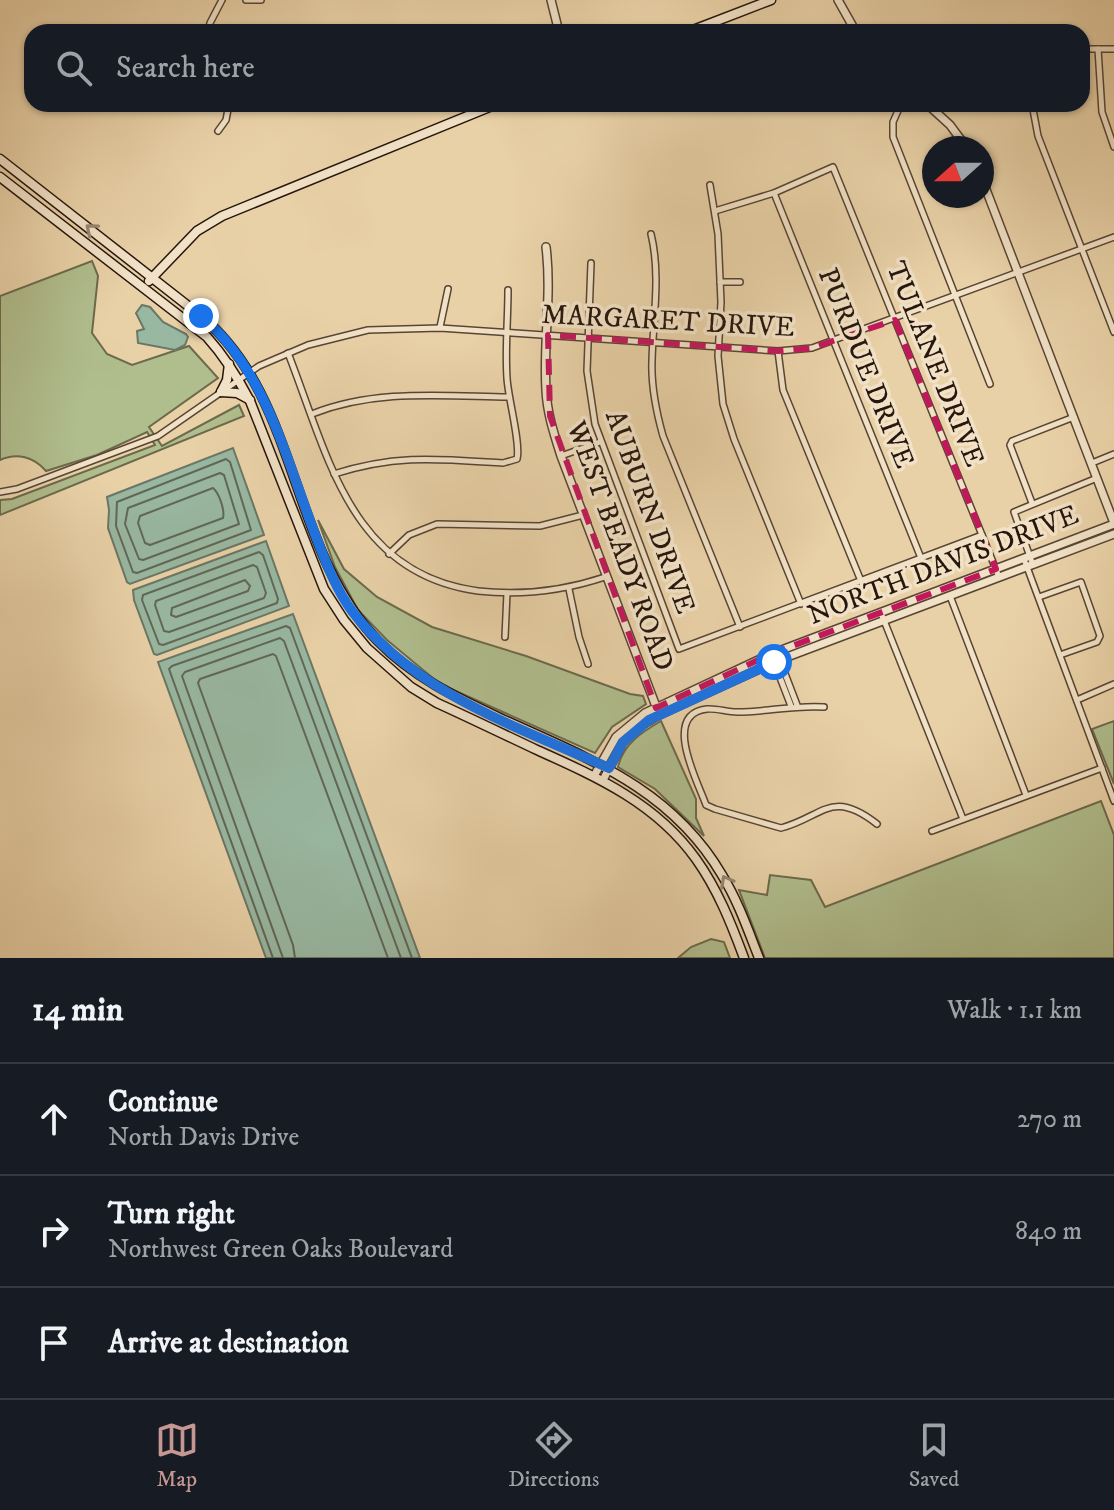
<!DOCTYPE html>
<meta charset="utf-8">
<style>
:root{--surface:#171b24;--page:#20242c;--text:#f1f3f6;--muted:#9ea1a6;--line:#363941;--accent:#c59692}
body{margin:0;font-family:"IM FELL DW Pica",serif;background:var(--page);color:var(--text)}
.compass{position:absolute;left:922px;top:136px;width:72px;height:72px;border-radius:50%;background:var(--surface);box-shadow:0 2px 6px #0004;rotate:249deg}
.stop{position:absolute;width:24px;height:24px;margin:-18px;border:6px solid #1a73e8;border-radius:50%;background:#fff}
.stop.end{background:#1a73e8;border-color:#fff;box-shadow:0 2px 8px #0008}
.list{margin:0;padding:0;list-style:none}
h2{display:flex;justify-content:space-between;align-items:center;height:104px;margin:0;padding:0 32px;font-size:34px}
h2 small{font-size:26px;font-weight:400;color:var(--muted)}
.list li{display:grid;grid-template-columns:52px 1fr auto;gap:24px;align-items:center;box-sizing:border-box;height:112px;padding:0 32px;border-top:2px solid var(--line)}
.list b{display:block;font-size:30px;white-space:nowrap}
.list p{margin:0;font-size:26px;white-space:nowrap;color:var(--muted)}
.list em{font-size:26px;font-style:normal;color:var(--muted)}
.icon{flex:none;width:44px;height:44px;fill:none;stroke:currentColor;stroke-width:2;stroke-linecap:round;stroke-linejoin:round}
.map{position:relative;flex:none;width:1114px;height:958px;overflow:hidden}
.search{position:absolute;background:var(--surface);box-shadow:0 2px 6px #0004;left:24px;right:24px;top:24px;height:88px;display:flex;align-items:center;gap:20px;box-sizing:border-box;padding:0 28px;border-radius:24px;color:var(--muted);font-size:30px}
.sheet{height:440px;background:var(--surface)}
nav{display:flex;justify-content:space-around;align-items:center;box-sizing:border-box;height:112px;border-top:2px solid var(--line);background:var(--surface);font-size:22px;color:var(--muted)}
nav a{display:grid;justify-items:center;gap:4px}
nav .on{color:var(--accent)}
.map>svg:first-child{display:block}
.green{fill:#b0bd8d;stroke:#6c6a4c;stroke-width:2}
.water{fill:#99b8a2;stroke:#6b7766;stroke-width:2}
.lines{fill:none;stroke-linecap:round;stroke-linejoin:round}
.shore{stroke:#606757;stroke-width:2}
.minor-casing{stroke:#584533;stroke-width:8}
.tertiary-casing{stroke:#584533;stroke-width:10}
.secondary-casing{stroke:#27160c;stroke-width:11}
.minor{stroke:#f1e1c6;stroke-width:5}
.tertiary{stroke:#f1e1c6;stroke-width:7}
.secondary{stroke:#f1e1c6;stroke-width:8}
.oneway{stroke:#968672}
.route{stroke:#1a73e8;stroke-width:10}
.marked{fill:none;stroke:#c2185b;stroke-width:6;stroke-dasharray:16 10;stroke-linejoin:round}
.labels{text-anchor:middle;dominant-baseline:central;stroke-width:7;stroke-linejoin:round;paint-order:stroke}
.street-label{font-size:28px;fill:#27160c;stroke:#f1e1c6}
</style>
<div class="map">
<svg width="1114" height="958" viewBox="0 0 1114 958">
<rect width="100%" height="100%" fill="#e9d1a7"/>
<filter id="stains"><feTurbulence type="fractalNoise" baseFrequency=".0025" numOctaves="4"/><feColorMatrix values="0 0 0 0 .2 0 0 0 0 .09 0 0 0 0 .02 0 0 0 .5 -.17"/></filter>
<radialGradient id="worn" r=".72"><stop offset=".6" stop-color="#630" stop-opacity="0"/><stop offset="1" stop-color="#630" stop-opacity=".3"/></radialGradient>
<g class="green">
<path d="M92 261 98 276 92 333 107 354 132 365 189 346 218 378 149 427 162 446 239 405 244 416 0 515V500L12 499 155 445 147 432 97 455 46 471C34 457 17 452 0 460V296Z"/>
<path d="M318 520 344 569 377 597 432 627 526 656 630 694 643 696 646 704 612 727 595 753 440 684 387 640 358 610 335 567Z"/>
<path d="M661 721 696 799V818L704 836 655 789 618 767C623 744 642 732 661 721Z"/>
<path d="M1114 721V784L1092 729Z"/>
<path d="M1101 801 1114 835V958H765L739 890 767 895 770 875 811 880 825 907Z"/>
<path d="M711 939 724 942 730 958H678L691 947Z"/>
</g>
<g class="water">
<path d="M142 305 150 307 163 322 186 334 188 337 185 345 175 350 138 343 137 331 144 329 136 313Z"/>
<path d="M233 448 264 535 130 584 127 582 108 528 109 510 107 497Z"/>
<path d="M266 541 289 606 157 655 154 654 134 600 133 590Z"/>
<path d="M293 614 420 958H266L158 662Z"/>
</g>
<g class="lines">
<g class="shore">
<path d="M226 459 230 462 251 530 137 573 133 572 116 526 117 502Z"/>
<path d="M220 473 224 475 239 524 143 560 139 559 125 524 128 508Z"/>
<path d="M213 488C219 493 225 510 223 518L150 545 145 543 138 523 140 516Z"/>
<path d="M259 552 263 555 278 599 277 603 163 645 159 644 142 600 143 595Z"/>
<path d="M253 565 257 567 266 593 264 598 169 632 164 631 155 605 156 601Z"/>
<path d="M245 580 250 586 248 591 176 617 171 615 172 608Z"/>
<path d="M273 958 169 669 172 666 286 626 290 628 412 958"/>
<path d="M283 958 182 676 185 672 280 638 284 641 401 958"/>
<path d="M295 958 293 945 198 683 200 679 273 654 276 656 388 958"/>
</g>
<defs>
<g id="minor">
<path d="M246 0H261"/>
<path d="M208 32 210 23 222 0"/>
<path d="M1082 49H1114"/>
<path d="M1098 49 1102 112 1114 147"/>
<path d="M901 104 893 122V137L990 384"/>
<path d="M1032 104 1038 136 1114 332"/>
<path d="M218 131 226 120 229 104"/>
<path d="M710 185 718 234 721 302 718 356 723 404 734 439 801 604"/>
<path d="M774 193 921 558"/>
<path d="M715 211 774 193 833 167 999 577"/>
<path d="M651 234C661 275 653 319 652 361 651 387 656 411 663 436L740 627"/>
<path d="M591 263 587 371 595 424 679 649 982 535"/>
<path d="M720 282H740"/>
<path d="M440 327 448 289"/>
<path d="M778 351 783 390 861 581"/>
<path d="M288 353C328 455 350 574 478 591 523 596 563 591 605 577"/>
<path d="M312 414C375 389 441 396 508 397"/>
<path d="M561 456 600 442"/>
<path d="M1092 463 1114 454"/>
<path d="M334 474C397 454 438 459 503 463L517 459C521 444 508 398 507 378 505 349 508 319 508 290"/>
<path d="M0 492 17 489 158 436 259 366 308 345 368 330 440 328 778 351 812 348 1114 237"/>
<path d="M1032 503 1010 445 1012 441 1074 417"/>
<path d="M389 554 409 535 437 524 540 526 583 515"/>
<path d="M1024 559 1114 801"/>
<path d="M1033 565 1014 512 1097 478"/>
<path d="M569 589 579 637 588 664"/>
<path d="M950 596 1026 795"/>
<path d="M1039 597 1081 582 1100 636 1097 642 1060 655"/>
<path d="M881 613 963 819"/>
<path d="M505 637 507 593"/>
<path d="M779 658 797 705"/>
<path d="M774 662 791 706"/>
<path d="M1077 700 1114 684"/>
<path d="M824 707C793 705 767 712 737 712 727 712 716 708 707 709 661 714 698 782 706 805L715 809 781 828C823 817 831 788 877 824"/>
<path d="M932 831 1102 768"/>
</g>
<g id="tertiary">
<path d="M551 0 559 32"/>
<path d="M838 0 856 32"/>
<path d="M927 104 950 125 967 148"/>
<path d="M982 179 1114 523"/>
<path d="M546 247C552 295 543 342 546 390 547 413 554 434 561 456L657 709"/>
<path d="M594 776 616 737 645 713 771 654 1114 524"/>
<path d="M603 780 623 742 634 730 659 715 779 660 1114 534"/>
</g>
<g id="secondary">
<path d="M688 32 771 0"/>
<path d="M0 159 201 316C300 398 289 550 378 641 412 676 455 697 500 718 587 758 671 788 722 875 738 901 748 930 759 958"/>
<path d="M0 177 207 337C225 357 238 378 250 401L324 589 344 620 367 648 411 687 437 703C470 718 503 734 537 750 597 777 656 803 696 859 718 890 731 923 744 958"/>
<path d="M149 281 197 231 222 216 497 104"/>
<path d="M221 392 237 393 250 400"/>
<path d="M221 392 227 380 229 364"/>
</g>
</defs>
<use href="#minor" class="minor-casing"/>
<use href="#tertiary" class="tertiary-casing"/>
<use href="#secondary" class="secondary-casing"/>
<use href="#minor" class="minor"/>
<use href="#tertiary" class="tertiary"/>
<use href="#secondary" class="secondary"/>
</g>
<defs><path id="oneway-chevron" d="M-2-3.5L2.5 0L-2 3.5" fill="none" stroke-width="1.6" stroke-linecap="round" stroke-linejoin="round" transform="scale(2)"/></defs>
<g class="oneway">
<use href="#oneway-chevron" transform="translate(91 229) rotate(-141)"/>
<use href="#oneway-chevron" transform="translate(726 881) rotate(-119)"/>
</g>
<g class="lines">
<path class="route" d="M201 316C265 369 286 458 315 534 325 560 335 588 352 611 414 693 518 727 609 768L623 742 649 720 774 662"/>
</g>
<path class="marked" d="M895 320 996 569 771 654 656 708 550 416 548 335 778 351 812 348Z"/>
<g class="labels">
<g class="street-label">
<text transform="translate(668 321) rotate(3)">MARGARET DRIVE</text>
<text transform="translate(935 364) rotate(68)">TULANE DRIVE</text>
<text transform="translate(866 368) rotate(68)">PURDUE DRIVE</text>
<text transform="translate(650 512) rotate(70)">AUBURN DRIVE</text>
<text transform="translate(620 546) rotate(70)">WEST BEADY ROAD</text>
<text transform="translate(943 565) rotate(-21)">NORTH DAVIS DRIVE</text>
</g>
</g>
<rect width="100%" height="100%" filter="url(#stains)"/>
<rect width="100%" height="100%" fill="url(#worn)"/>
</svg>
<svg class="compass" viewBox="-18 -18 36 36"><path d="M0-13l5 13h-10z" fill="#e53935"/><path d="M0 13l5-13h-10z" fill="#9ea1a6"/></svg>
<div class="stop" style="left:774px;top:662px"></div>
<div class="stop end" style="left:201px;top:316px"></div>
<div class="search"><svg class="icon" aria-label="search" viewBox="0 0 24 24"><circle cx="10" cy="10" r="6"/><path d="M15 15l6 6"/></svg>Search here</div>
</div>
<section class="sheet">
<h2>14 min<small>Walk · 1.1 km</small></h2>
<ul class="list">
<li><svg class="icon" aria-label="ahead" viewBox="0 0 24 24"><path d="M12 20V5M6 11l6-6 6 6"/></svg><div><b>Continue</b><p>North Davis Drive</p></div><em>270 m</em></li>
<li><svg class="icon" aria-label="right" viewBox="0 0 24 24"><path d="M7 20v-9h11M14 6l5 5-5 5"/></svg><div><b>Turn right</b><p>Northwest Green Oaks Boulevard</p></div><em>840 m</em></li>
<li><svg class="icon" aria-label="arrive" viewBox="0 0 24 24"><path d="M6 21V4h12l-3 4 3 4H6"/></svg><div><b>Arrive at destination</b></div></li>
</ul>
</section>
<nav>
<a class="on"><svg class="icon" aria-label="map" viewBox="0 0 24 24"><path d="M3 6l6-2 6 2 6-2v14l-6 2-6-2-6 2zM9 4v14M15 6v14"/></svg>Map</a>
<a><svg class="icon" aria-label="directions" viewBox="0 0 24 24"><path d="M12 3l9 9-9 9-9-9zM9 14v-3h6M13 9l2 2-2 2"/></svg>Directions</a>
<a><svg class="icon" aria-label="saved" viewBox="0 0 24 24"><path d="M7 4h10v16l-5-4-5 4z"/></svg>Saved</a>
</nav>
